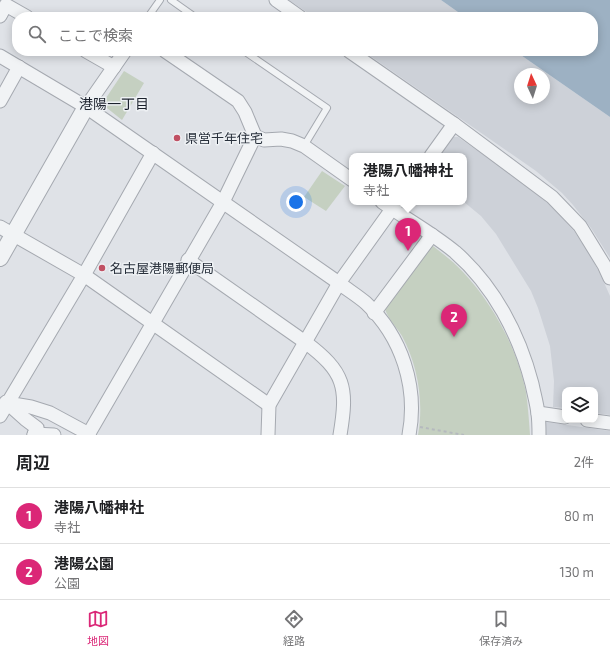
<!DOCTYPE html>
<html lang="ja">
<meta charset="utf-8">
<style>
:root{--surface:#fff;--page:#f2f2f2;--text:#202124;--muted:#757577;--line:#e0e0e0;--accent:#db2777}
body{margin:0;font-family:"Exo 2","Noto Sans JP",sans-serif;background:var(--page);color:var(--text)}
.controls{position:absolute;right:12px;bottom:12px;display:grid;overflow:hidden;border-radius:8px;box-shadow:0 2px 10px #0003}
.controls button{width:36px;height:36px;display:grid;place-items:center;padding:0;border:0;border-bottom:1px solid var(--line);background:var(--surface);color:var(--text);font:20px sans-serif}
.compass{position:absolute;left:514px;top:68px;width:36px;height:36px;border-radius:50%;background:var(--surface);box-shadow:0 2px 10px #0003;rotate:356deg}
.you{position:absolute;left:296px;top:202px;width:14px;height:14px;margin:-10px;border:3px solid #fff;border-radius:50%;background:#1a73e8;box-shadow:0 0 0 6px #1a73e833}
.badge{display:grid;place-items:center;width:26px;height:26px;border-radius:50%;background:var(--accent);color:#fff;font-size:13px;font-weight:700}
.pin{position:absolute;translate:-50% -33px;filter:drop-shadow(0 1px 2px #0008)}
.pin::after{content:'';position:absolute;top:21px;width:14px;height:12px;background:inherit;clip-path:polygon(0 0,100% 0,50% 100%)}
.popup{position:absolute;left:349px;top:153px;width:118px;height:52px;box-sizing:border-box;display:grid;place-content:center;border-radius:8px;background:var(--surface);filter:drop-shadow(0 1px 3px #0005);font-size:13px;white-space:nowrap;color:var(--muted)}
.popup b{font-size:15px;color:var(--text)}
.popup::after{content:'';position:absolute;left:50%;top:100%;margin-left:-8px;border:8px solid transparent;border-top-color:var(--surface)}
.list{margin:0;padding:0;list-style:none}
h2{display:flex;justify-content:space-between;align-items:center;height:52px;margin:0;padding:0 16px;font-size:17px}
h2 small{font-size:13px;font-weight:400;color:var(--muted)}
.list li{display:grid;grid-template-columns:26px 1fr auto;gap:12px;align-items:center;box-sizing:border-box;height:56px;padding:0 16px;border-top:1px solid var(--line)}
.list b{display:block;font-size:15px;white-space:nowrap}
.list p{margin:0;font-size:13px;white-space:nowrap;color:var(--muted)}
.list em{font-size:13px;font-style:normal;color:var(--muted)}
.icon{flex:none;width:22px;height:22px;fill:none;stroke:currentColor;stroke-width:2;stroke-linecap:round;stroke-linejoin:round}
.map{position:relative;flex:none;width:610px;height:435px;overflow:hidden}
.search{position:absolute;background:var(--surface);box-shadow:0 2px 10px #0003;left:12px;right:12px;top:12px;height:44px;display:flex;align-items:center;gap:10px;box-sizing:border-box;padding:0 14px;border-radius:16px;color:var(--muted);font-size:15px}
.sheet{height:164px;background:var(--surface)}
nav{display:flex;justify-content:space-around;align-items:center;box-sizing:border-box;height:56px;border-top:1px solid var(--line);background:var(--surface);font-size:11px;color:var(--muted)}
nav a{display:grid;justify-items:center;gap:2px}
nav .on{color:var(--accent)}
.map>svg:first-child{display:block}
.built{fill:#cdd1d8;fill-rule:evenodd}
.green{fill:#c5d0c1}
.water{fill:#9db1c3}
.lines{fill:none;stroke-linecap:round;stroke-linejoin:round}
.service-casing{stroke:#a5a9b0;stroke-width:8}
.minor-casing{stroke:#a5a9b0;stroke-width:15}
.tertiary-casing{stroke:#a5a9b0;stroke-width:18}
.path{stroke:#b5b9be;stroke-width:2;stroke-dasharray:3 3;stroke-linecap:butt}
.service{stroke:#f1f3f5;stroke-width:6}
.minor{stroke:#f1f3f5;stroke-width:13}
.tertiary{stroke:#f1f3f5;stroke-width:16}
.poi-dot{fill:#c05063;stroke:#eef1f4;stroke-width:1.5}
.labels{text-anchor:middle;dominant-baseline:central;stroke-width:3;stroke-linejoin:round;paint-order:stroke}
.poi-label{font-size:13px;fill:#29313c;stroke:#eef1f4;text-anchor:start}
.neighbourhood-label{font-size:14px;fill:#1c222d;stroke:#eef1f4}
</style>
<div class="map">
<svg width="610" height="435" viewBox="0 0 610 435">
<rect width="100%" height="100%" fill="#dfe2e7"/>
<g class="built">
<path d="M289 0H441L465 17H314Z"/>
<path d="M363 51H515L610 117V258L591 228 573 205 562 193 536 171ZM520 74H544V98H520Z"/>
<path d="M453 137H458L517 178 551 206 574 231 590 255 602 278 610 296V415L595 413V390H565V408L553 407 554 381 550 346 538 308 531 291 496 234 481 216 464 202V156H440Z"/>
<path d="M546 422 610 431V435H543L542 426Z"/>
</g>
<g class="green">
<path d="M124 71 144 83 122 120 102 104Z"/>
<path d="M322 171 345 186 326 211 304 197Z"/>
<path d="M433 246C443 254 454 262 463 272 493 304 517 348 526 392 528 406 529 421 530 435H418C424 402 418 366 402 336 396 326 385 316 384 304L428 247Z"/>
</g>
<path class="water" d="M441 0H610V117L515 51H593V17H465Z"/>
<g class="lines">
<defs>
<g id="service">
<path d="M171 0 195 17"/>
<path d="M148 17 160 0"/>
<path d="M244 51 327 108 304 146"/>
</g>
<g id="minor">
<path d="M276 0 300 17"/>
<path d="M0 16 6 5 27 17"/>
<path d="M86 51 114 67"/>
<path d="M349 51 454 124 552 197 580 226 604 265 610 278"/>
<path d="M0 56 86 107 339 283C348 290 358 296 366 303 402 337 418 387 409 435"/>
<path d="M0 101 19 67"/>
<path d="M86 107 125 51"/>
<path d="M255 136 264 140 281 139 292 141 304 146 352 180"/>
<path d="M431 156 454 124"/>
<path d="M382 202C406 219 432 233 455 252 494 286 519 334 532 384 534 394 537 404 538 414 539 421 539 428 539 435"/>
<path d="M0 227 84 275 269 405"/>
<path d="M188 260 305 342C345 372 348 387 340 435"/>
<path d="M374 313 432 235"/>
<path d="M6 402 25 419 37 428 34 435"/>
<path d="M7 403 31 407 50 413 89 434"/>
<path d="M538 413 565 417"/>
<path d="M0 416 84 275 153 153"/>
<path d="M587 420 610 423"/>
<path d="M34 434 54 435"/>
<path d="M88 435 223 202 255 136 245 112 238 101 165 51"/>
<path d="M268 435 269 405 339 283 397 202"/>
</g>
<path id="tertiary" d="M0 258 86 107"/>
</defs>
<use href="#service" class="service-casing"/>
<use href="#minor" class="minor-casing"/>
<use href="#tertiary" class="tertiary-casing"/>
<path class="path" d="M420 427 464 435"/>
<use href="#service" class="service"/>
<use href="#minor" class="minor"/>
<use href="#tertiary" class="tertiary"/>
</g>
<g class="poi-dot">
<circle cx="177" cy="138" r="4"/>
<circle cx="102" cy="268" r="4"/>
</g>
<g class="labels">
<g class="poi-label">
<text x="185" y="138">県営千年住宅</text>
<text x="110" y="268">名古屋港陽郵便局</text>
</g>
<g class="neighbourhood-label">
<text x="114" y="103">港陽一丁目</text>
</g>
</g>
</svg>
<div class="controls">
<button><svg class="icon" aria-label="layers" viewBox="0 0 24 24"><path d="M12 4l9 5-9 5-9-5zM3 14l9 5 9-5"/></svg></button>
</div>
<svg class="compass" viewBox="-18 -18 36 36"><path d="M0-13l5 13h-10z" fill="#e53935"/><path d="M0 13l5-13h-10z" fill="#757577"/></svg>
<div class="you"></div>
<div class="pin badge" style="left:408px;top:251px">1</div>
<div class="popup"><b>港陽八幡神社</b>寺社</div>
<div class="pin badge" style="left:454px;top:337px">2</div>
<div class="search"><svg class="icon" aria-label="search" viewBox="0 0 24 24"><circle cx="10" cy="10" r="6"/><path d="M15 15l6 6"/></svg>ここで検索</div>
</div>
<section class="sheet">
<h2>周辺<small>2件</small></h2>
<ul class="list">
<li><span class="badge">1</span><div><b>港陽八幡神社</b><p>寺社</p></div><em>80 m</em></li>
<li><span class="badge">2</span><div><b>港陽公園</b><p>公園</p></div><em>130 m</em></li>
</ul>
</section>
<nav>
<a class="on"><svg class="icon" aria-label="map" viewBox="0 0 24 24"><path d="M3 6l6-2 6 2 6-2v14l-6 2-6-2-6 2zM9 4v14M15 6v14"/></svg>地図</a>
<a><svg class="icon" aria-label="directions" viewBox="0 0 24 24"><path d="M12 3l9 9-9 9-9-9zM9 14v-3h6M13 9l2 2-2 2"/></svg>経路</a>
<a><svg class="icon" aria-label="saved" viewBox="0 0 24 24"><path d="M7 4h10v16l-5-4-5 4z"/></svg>保存済み</a>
</nav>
